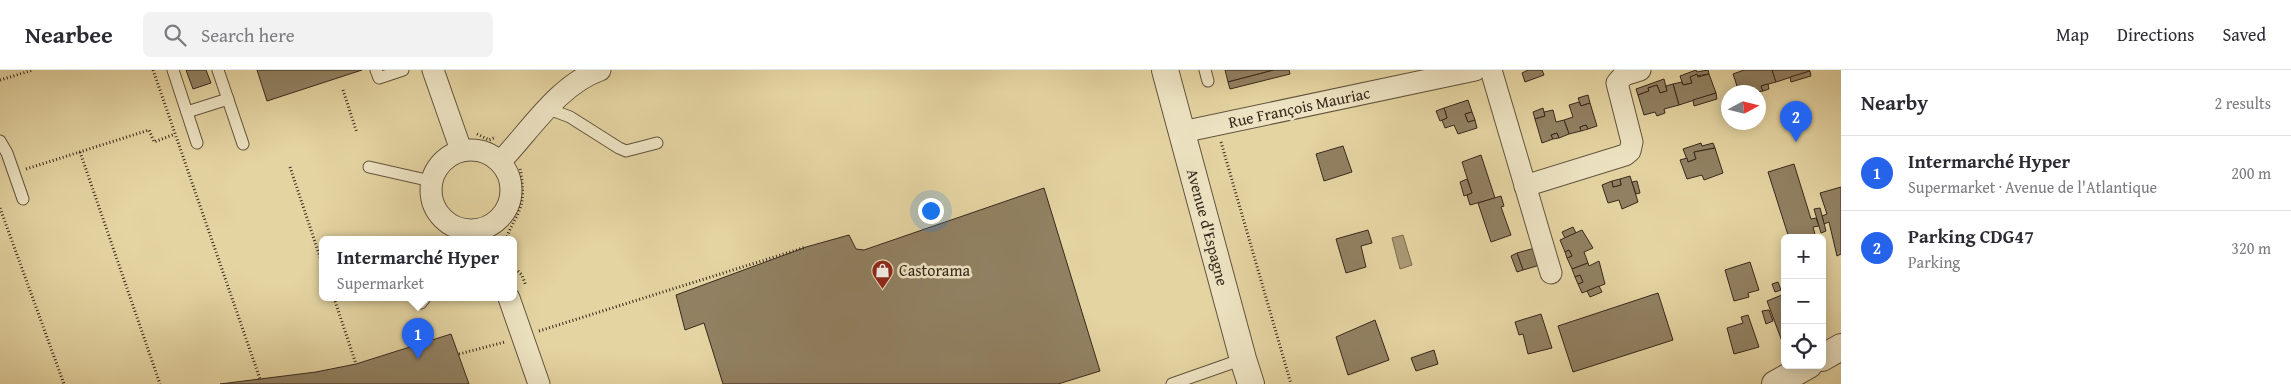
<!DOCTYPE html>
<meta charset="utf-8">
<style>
:root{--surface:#fff;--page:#f2f2f3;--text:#2b2b33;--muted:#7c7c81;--line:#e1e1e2;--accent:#2563eb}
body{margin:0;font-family:"Gentium Book Plus",serif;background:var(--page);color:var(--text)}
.controls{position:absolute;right:15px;bottom:15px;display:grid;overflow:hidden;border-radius:8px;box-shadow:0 2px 12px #0003}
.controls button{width:45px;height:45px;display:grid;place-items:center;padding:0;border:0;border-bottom:1px solid var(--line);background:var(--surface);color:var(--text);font:25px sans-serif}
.compass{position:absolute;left:1721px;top:15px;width:45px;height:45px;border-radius:50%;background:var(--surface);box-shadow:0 2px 12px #0003;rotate:83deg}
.you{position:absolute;left:930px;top:140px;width:18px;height:18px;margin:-12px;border:4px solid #fff;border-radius:50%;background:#1a73e8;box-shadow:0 0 0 8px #1a73e833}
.badge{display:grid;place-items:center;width:32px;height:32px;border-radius:50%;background:var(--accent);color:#fff;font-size:16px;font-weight:700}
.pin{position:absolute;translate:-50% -41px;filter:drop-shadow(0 1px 2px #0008)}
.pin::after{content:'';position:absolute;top:26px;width:18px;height:15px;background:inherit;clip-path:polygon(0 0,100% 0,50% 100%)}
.popup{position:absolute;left:319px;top:166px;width:198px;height:65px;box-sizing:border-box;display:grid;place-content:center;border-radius:8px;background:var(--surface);filter:drop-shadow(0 1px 4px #0005);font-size:16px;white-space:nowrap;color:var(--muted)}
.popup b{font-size:19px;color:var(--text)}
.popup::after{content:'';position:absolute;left:50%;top:100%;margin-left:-10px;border:10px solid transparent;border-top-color:var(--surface)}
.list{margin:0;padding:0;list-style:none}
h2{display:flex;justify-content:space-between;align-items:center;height:65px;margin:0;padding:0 20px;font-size:21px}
h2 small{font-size:16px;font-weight:400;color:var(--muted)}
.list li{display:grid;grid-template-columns:32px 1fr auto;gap:15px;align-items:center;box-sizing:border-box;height:75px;padding:0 20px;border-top:1px solid var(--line)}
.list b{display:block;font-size:19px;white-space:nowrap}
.list p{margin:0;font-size:16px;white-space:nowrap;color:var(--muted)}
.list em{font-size:16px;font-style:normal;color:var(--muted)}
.icon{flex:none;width:28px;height:28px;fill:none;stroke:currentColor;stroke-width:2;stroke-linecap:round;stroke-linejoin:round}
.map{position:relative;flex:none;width:1841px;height:314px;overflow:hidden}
header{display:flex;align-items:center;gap:30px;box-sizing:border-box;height:70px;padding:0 25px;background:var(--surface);border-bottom:1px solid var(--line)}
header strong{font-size:24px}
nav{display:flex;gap:28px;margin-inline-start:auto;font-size:18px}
.search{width:350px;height:45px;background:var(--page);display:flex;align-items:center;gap:12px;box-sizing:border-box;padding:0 18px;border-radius:8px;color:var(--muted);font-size:19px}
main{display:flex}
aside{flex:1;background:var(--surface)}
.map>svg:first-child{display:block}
.water{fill:#aa9a74;stroke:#7c6c51}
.building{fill:#918162;stroke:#38281d}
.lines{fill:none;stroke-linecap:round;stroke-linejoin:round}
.service-casing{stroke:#63533e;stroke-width:13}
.minor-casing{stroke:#63533e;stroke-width:23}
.tertiary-casing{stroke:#63533e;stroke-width:28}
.path{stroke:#38281d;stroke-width:3;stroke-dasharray:1 2.5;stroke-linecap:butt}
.service{stroke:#ede3c2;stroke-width:11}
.minor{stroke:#ede3c2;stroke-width:21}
.tertiary{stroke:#ede3c2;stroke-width:26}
.labels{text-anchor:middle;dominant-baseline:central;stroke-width:5;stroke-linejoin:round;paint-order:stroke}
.street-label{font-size:16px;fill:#38281d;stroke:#ede3c2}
.poi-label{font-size:16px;fill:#38281d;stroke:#ede3c2;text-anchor:start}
</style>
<header>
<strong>Nearbee</strong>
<div class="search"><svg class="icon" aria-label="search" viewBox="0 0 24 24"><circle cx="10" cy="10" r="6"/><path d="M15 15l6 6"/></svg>Search here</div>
<nav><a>Map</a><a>Directions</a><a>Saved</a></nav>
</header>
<main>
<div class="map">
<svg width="1841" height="314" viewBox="0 0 1841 314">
<rect width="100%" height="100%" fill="#e4d4a1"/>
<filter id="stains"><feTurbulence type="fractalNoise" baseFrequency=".004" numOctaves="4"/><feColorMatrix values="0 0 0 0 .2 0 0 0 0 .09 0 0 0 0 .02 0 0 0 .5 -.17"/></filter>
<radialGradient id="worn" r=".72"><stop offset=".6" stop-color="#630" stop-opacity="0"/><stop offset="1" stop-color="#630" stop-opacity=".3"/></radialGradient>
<path class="water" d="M1403 165 1412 195 1400 199 1392 168Z"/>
<g class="building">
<path d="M186 0H206L211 13 193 19Z"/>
<path d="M257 0H362L267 31Z"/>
<path d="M1225 0H1274L1228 12Z"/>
<path d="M1274 0H1289L1290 4 1230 19 1228 12Z"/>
<path d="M1528 0H1542L1544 5 1525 12 1522 3Z"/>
<path d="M1696 0 1697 2 1708 0 1709 4 1690 7 1692 13 1683 15 1680 6Z"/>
<path d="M1744 0H1772L1776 12 1761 16 1763 21 1757 22H1754L1752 19 1739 22 1733 4Z"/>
<path d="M1772 0H1809L1810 1 1776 12Z"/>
<path d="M1810 1 1811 6 1791 12 1790 7Z"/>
<path d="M1697 4 1698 7 1709 4 1716 23 1679 35 1673 14 1682 12 1683 15 1692 13 1690 7Z"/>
<path d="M1664 9 1667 21 1660 23 1657 15 1648 18 1649 21 1638 25 1636 19Z"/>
<path d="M1673 14 1679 35 1664 39 1665 43 1657 46 1655 42 1644 45 1638 25 1649 21 1648 18 1657 15 1660 23 1667 21 1666 16Z"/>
<path d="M1768 14 1769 19 1763 21 1761 16Z"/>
<path d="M1716 23 1717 29 1694 36 1693 30Z"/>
<path d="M1588 25 1590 33 1581 36 1578 28Z"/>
<path d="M1468 30 1472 42 1465 44 1468 52 1475 50 1477 58 1458 64 1454 55 1445 58 1442 50 1447 48 1444 38Z"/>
<path d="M1579 32 1581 36 1590 33 1597 56 1588 59 1586 55 1580 57 1581 61 1569 64 1564 50 1573 47 1569 35Z"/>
<path d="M1444 38 1447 48 1440 51 1436 41Z"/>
<path d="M1543 38 1545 46 1535 49 1533 42Z"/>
<path d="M1553 40 1556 52 1564 50 1569 64 1559 68 1557 63 1551 65 1553 69 1542 73 1535 49 1545 46 1544 42Z"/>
<path d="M1472 42 1475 50 1468 52 1465 44Z"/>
<path d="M1586 55 1588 59 1581 61 1580 57Z"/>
<path d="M1557 63 1559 68 1553 69 1551 65Z"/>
<path d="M1701 73 1702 76 1713 73 1715 78 1694 82 1696 89 1688 92 1683 79Z"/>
<path d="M1343 76 1352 102 1324 111 1316 84Z"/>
<path d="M1715 78 1723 103 1704 110 1702 105 1687 109 1680 90 1687 88 1688 92 1696 89 1694 82Z"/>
<path d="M1481 85 1495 128 1470 135 1467 125 1472 123 1462 92Z"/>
<path d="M1794 94 1811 149 1816 148 1819 156 1813 157 1816 168H1789L1768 102Z"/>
<path d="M1630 106 1638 132 1622 139 1619 130 1608 133 1602 115 1612 111 1613 117 1621 115 1620 109Z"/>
<path d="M1467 109 1472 123 1464 126 1460 112Z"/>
<path d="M1620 109 1621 115 1613 117 1612 111Z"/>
<path d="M1637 111 1640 123 1636 124 1632 112Z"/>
<path d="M1841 117V184L1837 186 1829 152 1824 154 1822 146 1827 144 1820 123Z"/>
<path d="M1044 118 1100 301 1058 314H723L704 253 685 260 676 225 806 177 849 165 856 179 864 180Z"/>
<path d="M1501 126 1504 136 1501 137 1511 165 1491 172 1478 133Z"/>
<path d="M1820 138 1826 161 1821 163 1814 139Z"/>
<path d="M1573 157 1576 163 1565 168 1562 162Z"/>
<path d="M1368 160 1372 173 1361 176 1366 197 1346 203 1336 169Z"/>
<path d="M1582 160 1593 178 1584 182 1588 193 1572 199 1567 188 1572 186 1569 180 1565 182 1560 170Z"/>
<path d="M1535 178 1540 195 1523 200 1517 183Z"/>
<path d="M1569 180 1572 186 1567 188 1565 182Z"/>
<path d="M1517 183 1523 200 1517 202 1511 186Z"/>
<path d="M1599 191 1605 214 1582 223 1578 214 1583 212 1580 205 1575 207 1572 199 1588 193 1589 196Z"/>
<path d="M1750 192 1759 220 1748 223 1749 227 1734 231 1725 200Z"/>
<path d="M1580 205 1583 212 1578 214 1575 207Z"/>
<path d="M1778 212 1781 220 1775 222 1772 214Z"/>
<path d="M1599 216 1602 222 1590 227 1587 221Z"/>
<path d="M1658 223 1673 270 1573 302 1558 256Z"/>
<path d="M1782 225 1785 231V238L1782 239 1785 246V274H1783L1767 231Z"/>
<path d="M1769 240 1773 251 1766 254 1762 241Z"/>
<path d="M1541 244 1552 278 1528 284 1523 264 1519 265 1515 252Z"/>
<path d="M1748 245 1759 277 1734 284 1727 258 1743 253 1741 247Z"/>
<path d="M1375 250 1389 290 1348 305 1336 267Z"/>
<path d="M451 264 469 314H220L316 302 356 294Z"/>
<path d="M1434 280 1438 294 1416 301 1411 288Z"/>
</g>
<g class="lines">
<defs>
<g id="service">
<path d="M173 0 197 73"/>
<path d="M218 0 243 74"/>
<path d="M376 0 379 8 403 0"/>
<path d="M1205 0 1208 11"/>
<path d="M549 39 570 47 619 78 626 81 657 73"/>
<path d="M187 42 228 29"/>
<path d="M0 71 7 83 23 129"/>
<path d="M369 97 431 111"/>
<path d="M455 170 460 159"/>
<path d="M421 233 425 228"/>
<path d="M1172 314 1243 289"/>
</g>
<g id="minor">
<path d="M433 0 461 80"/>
<path d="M1491 0 1551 203"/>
<path d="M1182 62 1475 0"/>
<circle cx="471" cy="120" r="40"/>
<path d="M500 92C530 61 558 15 600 0"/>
<path d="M1525 116 1625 85 1630 81 1632 72 1617 13 1624 5 1640 0"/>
<path d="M509 228 539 314"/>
</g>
<g id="tertiary">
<path d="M1165 0 1243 289 1251 314"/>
<path d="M1822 288 1841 277"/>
<path d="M1775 314 1809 295"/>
</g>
</defs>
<use href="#service" class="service-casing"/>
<use href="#minor" class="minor-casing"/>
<use href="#tertiary" class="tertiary-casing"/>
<g class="path">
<path d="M153 0 260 309"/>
<path d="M0 10 33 0"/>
<path d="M343 20 357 63"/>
<path d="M477 64 489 70 496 67"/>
<path d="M1221 72 1291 314"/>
<path d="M80 82 160 314"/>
<path d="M290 97 323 196"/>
<path d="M26 99 149 60 154 72 175 64"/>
<path d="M0 138 64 314"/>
<path d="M506 170C509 159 515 151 519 141 525 127 522 111 520 97"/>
<path d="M513 196 522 205 526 216"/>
<path d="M334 228 356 294"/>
<path d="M539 261 806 177"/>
<path d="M459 284 505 272"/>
</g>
<use href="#service" class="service"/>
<use href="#minor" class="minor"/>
<use href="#tertiary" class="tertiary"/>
</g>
<defs>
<symbol id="shop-pin" viewBox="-11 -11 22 30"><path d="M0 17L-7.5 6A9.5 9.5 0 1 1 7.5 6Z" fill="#8f2418" stroke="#ede3c2"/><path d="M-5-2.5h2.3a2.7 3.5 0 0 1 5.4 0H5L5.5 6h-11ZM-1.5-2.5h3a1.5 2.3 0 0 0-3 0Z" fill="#fff"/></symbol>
</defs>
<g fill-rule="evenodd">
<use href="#shop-pin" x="870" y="188" width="25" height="34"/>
</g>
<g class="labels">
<g class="street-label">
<text transform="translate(1299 37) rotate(-12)">Rue François Mauriac</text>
<text transform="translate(1208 157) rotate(75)">Avenue d'Espagne</text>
</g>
<g class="poi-label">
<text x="899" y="200">Castorama</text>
</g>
</g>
<rect width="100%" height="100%" filter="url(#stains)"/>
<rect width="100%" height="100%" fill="url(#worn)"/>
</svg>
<div class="controls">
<button>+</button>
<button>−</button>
<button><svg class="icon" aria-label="locate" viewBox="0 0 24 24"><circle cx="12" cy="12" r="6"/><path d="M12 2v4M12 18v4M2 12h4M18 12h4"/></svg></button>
</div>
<svg class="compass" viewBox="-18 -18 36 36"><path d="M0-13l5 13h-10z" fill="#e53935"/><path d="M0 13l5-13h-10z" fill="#7c7c81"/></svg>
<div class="you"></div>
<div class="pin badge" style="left:418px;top:289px">1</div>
<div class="popup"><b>Intermarché Hyper</b>Supermarket</div>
<div class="pin badge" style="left:1796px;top:72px">2</div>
</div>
<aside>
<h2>Nearby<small>2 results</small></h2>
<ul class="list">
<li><span class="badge">1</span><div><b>Intermarché Hyper</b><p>Supermarket · Avenue de l'Atlantique</p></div><em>200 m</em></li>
<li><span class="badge">2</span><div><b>Parking CDG47</b><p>Parking</p></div><em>320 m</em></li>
</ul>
</aside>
</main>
